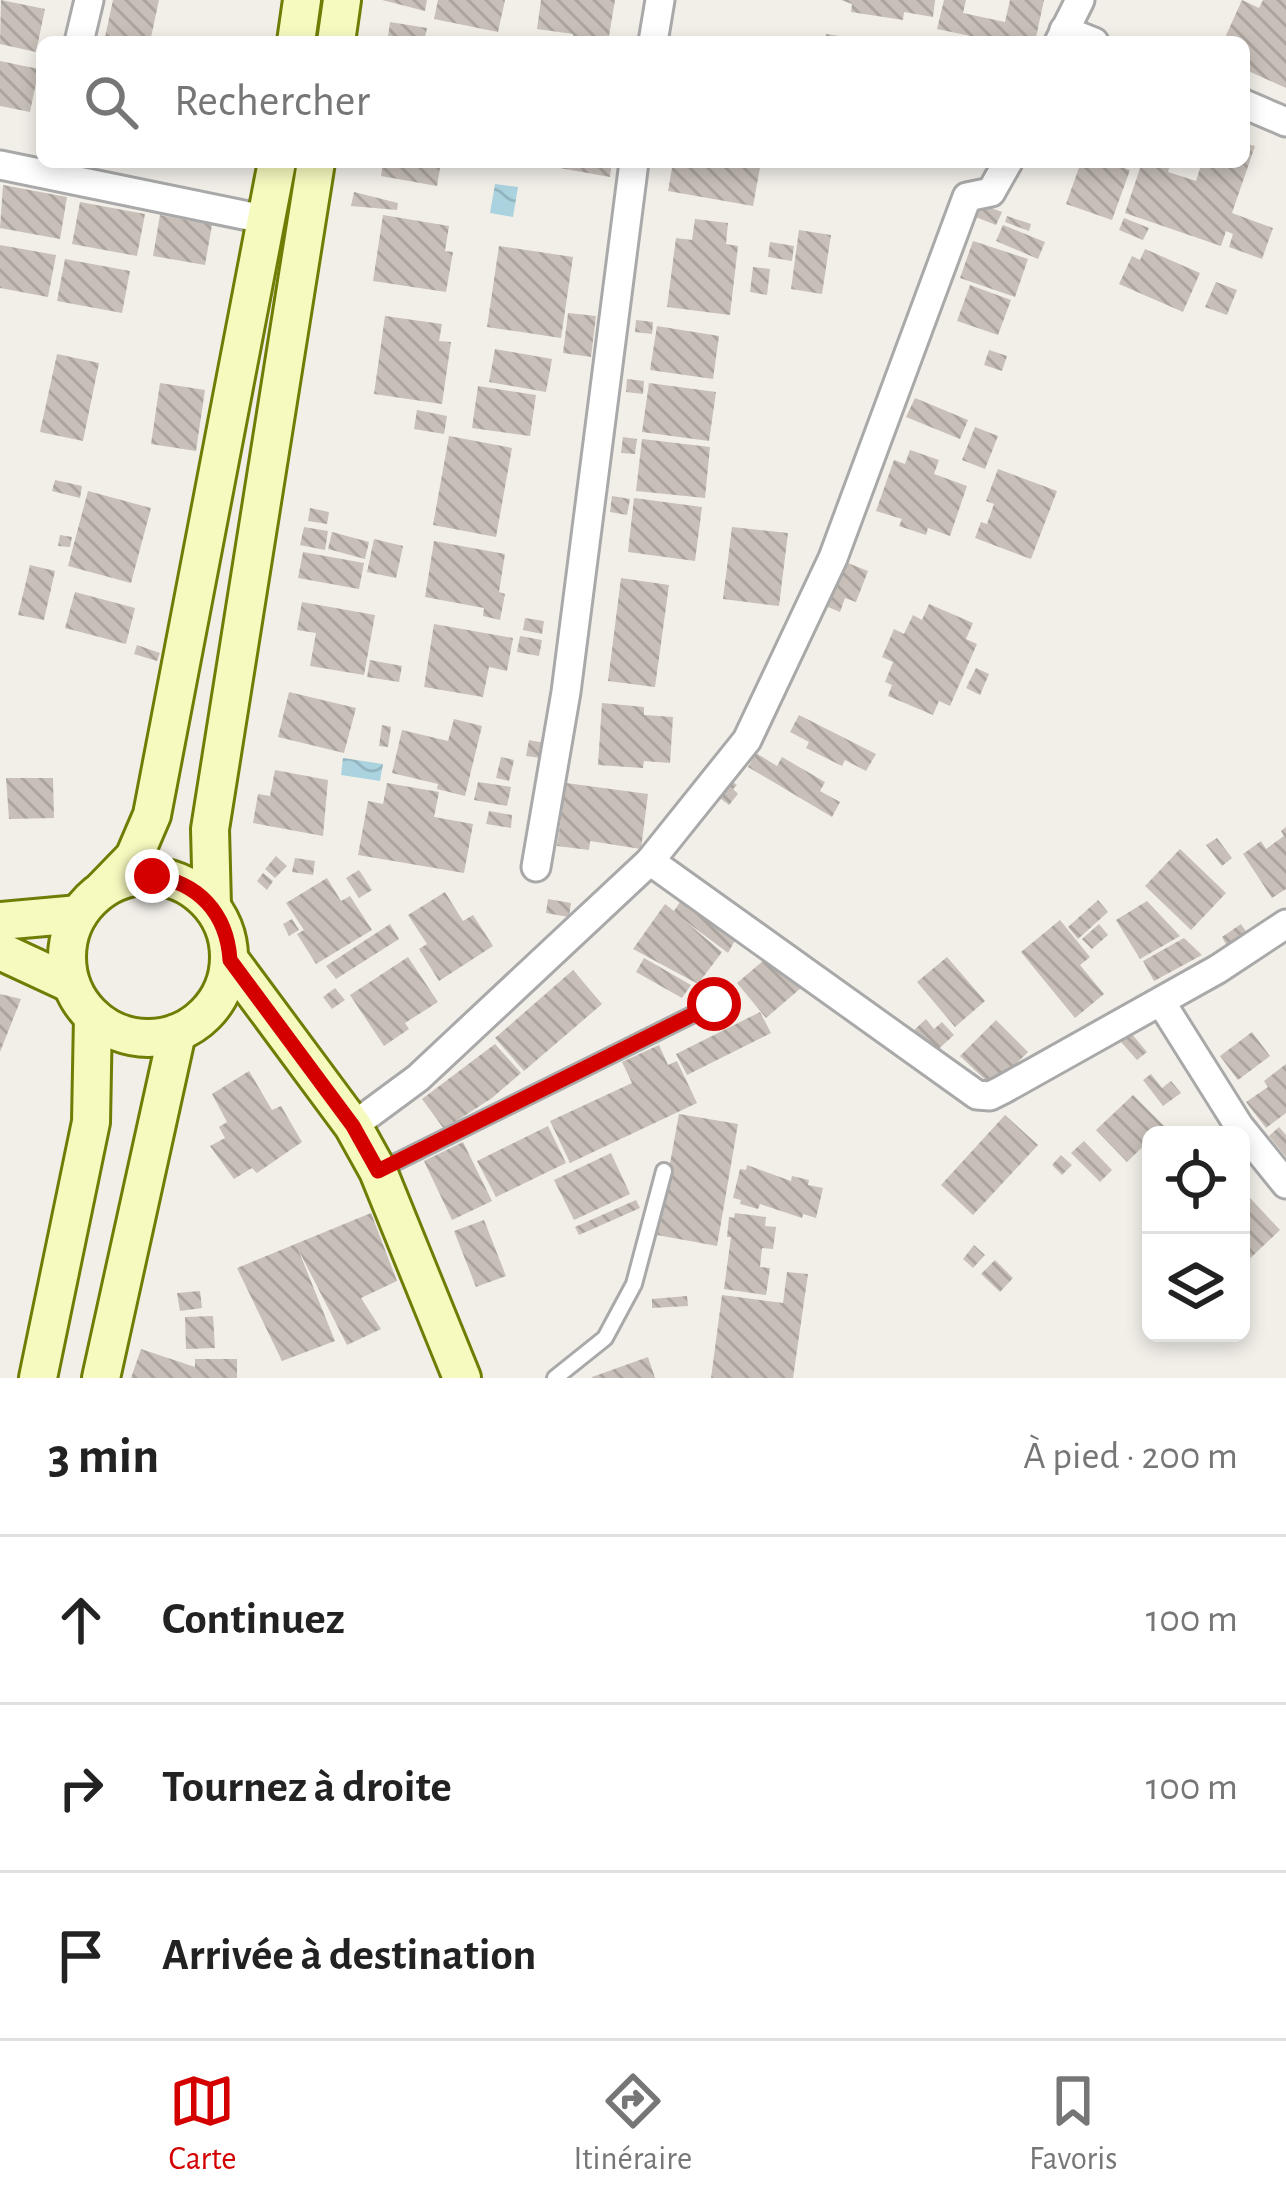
<!DOCTYPE html>
<html lang="fr">
<meta charset="utf-8">
<style>
:root{--surface:#fff;--page:#f2f2f2;--text:#222;--muted:#767676;--line:#e0e0e0;--accent:#d40000}
body{margin:0;font-family:"Alegreya Sans",sans-serif;background:var(--page);color:var(--text)}
.controls{position:absolute;right:36px;bottom:36px;display:grid;overflow:hidden;border-radius:18px;box-shadow:0 6px 18px #0003}
.controls button{width:108px;height:108px;display:grid;place-items:center;padding:0;border:0;border-bottom:3px solid var(--line);background:var(--surface);color:var(--text);font:60px sans-serif}
.stop{position:absolute;width:36px;height:36px;margin:-27px;border:9px solid #d40000;border-radius:50%;background:#fff}
.stop.end{background:#d40000;border-color:#fff;box-shadow:0 3px 12px #0008}
.list{margin:0;padding:0;list-style:none}
h2{display:flex;justify-content:space-between;align-items:center;height:156px;margin:0;padding:0 48px;font-size:51px}
h2 small{font-size:39px;font-weight:400;color:var(--muted)}
.list li{display:grid;grid-template-columns:78px 1fr auto;gap:36px;align-items:center;box-sizing:border-box;height:168px;padding:0 48px;border-top:3px solid var(--line)}
.list b{display:block;font-size:45px;white-space:nowrap}
.list em{font-size:39px;font-style:normal;color:var(--muted)}
.icon{flex:none;width:66px;height:66px;fill:none;stroke:currentColor;stroke-width:2;stroke-linecap:round;stroke-linejoin:round}
.map{position:relative;flex:none;width:1286px;height:1378px;overflow:hidden}
.search{position:absolute;background:var(--surface);box-shadow:0 6px 18px #0003;left:36px;right:36px;top:36px;height:132px;display:flex;align-items:center;gap:30px;box-sizing:border-box;padding:0 42px;border-radius:18px;color:var(--muted);font-size:45px}
.sheet{height:660px;background:var(--surface)}
nav{display:flex;justify-content:space-around;align-items:center;box-sizing:border-box;height:168px;border-top:3px solid var(--line);background:var(--surface);font-size:33px;color:var(--muted)}
nav a{display:grid;justify-items:center;gap:6px}
nav .on{color:var(--accent)}
.map>svg:first-child{display:block}
.water{fill:url(#water-waves)}
.building{fill:url(#building-back-hatch)}
.lines{fill:none;stroke-linecap:round;stroke-linejoin:round}
.lane-casing{stroke:#a9a9a9;stroke-width:20}
.street-casing{stroke:#a9a9a9;stroke-width:33}
.secondary-casing{stroke:#707d05;stroke-width:42}
.lane{stroke:#fff;stroke-width:14}
.street{stroke:#fff;stroke-width:27}
.secondary{stroke:#f7fabf;stroke-width:36}
.route{stroke:#d40000;stroke-width:15}
</style>
<div class="map">
<svg width="1286" height="1378" viewBox="0 0 1286 1378">
<defs>
<pattern id="water-waves" width="16" height="10" patternUnits="userSpaceOnUse" patternTransform="scale(3)"><rect width="16" height="10" fill="#aad3df"/><path d="M0 5q4-4 8 0t8 0" fill="none" stroke="#92b5bf"/></pattern>
<pattern id="building-back-hatch" width="6" height="6" patternUnits="userSpaceOnUse" patternTransform="scale(3)"><rect width="6" height="6" fill="#c7bfb8"/><path d="M-1 5l2 2M0 0l6 6M5-1l2 2" fill="none" stroke="#aba49e"/></pattern>
</defs>
<rect width="100%" height="100%" fill="#f2efe9"/>
<g class="water">
<path d="M495 184 518 187 513 217 490 213Z"/>
<path d="M343 758 383 764 380 781 341 775Z"/>
</g>
<g class="building">
<path d="M1 0 45 9 36 52 0 44Z"/>
<path d="M113 0H159L150 42H104Z"/>
<path d="M382 0H427L425 11Z"/>
<path d="M438 0H505L498 32 434 19Z"/>
<path d="M541 0H615L608 42 573 40V34L537 29Z"/>
<path d="M841 0H935L933 17 904 12 903 20 851 12 852 4Z"/>
<path d="M944 0H966L963 13 1005 22 1010 0H1044L1035 42H999L937 29Z"/>
<path d="M1242 0 1259 8 1263 0H1286V88L1244 69V42H1223Z"/>
<path d="M390 22 427 28 424 42 388 37Z"/>
<path d="M826 34 860 39 859 42H825Z"/>
<path d="M0 61 39 69 30 112 0 106Z"/>
<path d="M1244 143 1255 146 1232 213 1273 228 1262 259 1229 247 1233 234 1226 231 1221 246 1125 213 1142 162H1171L1168 172 1196 181 1202 162H1244Z"/>
<path d="M383 162H441L437 186 381 176Z"/>
<path d="M526 162H612L610 177Z"/>
<path d="M673 162H761L753 206 668 191Z"/>
<path d="M1081 162H1106L1130 170 1112 220 1066 204Z"/>
<path d="M3 185 67 197 60 239 0 228Z"/>
<path d="M354 192 398 203 397 210 351 206Z"/>
<path d="M80 202 145 214 137 256 72 244Z"/>
<path d="M978 203 1002 212 996 225 973 216Z"/>
<path d="M160 215 212 225 205 265 153 256Z"/>
<path d="M383 215 449 226 445 251 453 252 446 292 373 281Z"/>
<path d="M1007 216 1031 224 1029 231 1005 222Z"/>
<path d="M1124 218 1149 228 1143 240 1119 230Z"/>
<path d="M695 219 728 223 726 244 738 246 730 315 667 307 676 238 692 240Z"/>
<path d="M1003 225 1045 242 1038 259 996 241Z"/>
<path d="M799 230 831 235 822 294 791 289Z"/>
<path d="M973 241 1028 259 1015 297 960 278Z"/>
<path d="M770 242 794 246 792 261 768 257Z"/>
<path d="M0 245 56 255 48 297 0 288Z"/>
<path d="M499 246 573 257 561 338 487 327Z"/>
<path d="M1145 249 1200 273 1183 312 1119 284 1132 256 1140 260Z"/>
<path d="M65 259 130 271 122 313 57 301Z"/>
<path d="M753 267 770 269 767 295 750 292Z"/>
<path d="M1216 282 1237 290 1227 315 1205 307Z"/>
<path d="M970 285 1011 300 998 335 957 321Z"/>
<path d="M568 313 596 316 591 357 563 353Z"/>
<path d="M385 316 442 324 439 341 451 342 442 404 374 394Z"/>
<path d="M636 320 653 322 652 334 635 332Z"/>
<path d="M657 326 719 336 713 379 650 370Z"/>
<path d="M495 349 552 359 546 392 489 382Z"/>
<path d="M989 350 1007 356 1002 371 984 365Z"/>
<path d="M57 354 99 363 83 441 40 432Z"/>
<path d="M627 379 644 381 643 394 626 392Z"/>
<path d="M160 383 205 390 196 451 151 444Z"/>
<path d="M649 383 716 392 709 441 642 432Z"/>
<path d="M478 386 536 395 530 436 472 428Z"/>
<path d="M915 398 968 420 960 439 906 417Z"/>
<path d="M417 410 447 416 444 434 414 429Z"/>
<path d="M975 427 998 436 985 469 962 460Z"/>
<path d="M449 436 512 448 496 537 433 525Z"/>
<path d="M623 437 637 439 635 454 621 453Z"/>
<path d="M642 439 710 447 705 498 636 491Z"/>
<path d="M910 450 939 460 934 474 967 486 950 536 928 528 926 535 899 526 902 519 876 511 894 460 905 464Z"/>
<path d="M998 469 1057 491 1031 559 975 538 981 522 987 524 994 504 986 501Z"/>
<path d="M55 480 82 486 80 498 52 491Z"/>
<path d="M88 491 151 508 131 583 68 566Z"/>
<path d="M612 496 630 499 627 515 610 512Z"/>
<path d="M634 498 702 507 695 561 628 552Z"/>
<path d="M310 508 329 512 327 524 308 521Z"/>
<path d="M304 527 328 531 325 550 300 545Z"/>
<path d="M732 527 788 533 779 606 723 599Z"/>
<path d="M332 532 369 542 365 559 328 549Z"/>
<path d="M60 535 72 537 70 547 58 546Z"/>
<path d="M374 539 403 546 396 578 367 572Z"/>
<path d="M434 541 505 554 499 592 505 594 500 620 483 616 484 608 425 597Z"/>
<path d="M303 552 364 563 359 589 298 578Z"/>
<path d="M845 562 868 571 856 602 845 598 840 612 828 607Z"/>
<path d="M30 565 55 571 44 620 18 615Z"/>
<path d="M621 578 669 585 655 687 608 681Z"/>
<path d="M75 592 135 608 126 644 65 628Z"/>
<path d="M302 602 375 615 364 675 310 666 316 633 297 630Z"/>
<path d="M929 604 973 623 966 639 977 644 950 706 939 701 933 715 888 696 892 685 885 682 893 662 882 657 894 629 904 634 913 615 922 620Z"/>
<path d="M525 618 544 621 542 634 523 630Z"/>
<path d="M434 624 513 638 507 671 489 667 483 697 424 687Z"/>
<path d="M520 636 542 640 539 656 517 652Z"/>
<path d="M137 645 160 653 157 661 134 654Z"/>
<path d="M370 660 402 666 399 682 367 677Z"/>
<path d="M976 668 989 674 980 695 966 688Z"/>
<path d="M289 692 356 708 344 753 278 737Z"/>
<path d="M602 703 644 707V715L673 717 670 763 644 761 643 768 598 765Z"/>
<path d="M799 715 876 754 866 771 845 760 842 766 806 748 809 742 790 732Z"/>
<path d="M454 719 482 726 465 796 437 789 438 784 392 773 402 730 448 741Z"/>
<path d="M382 725 391 727 388 747 379 746Z"/>
<path d="M529 740 544 743 541 758 526 756Z"/>
<path d="M756 753 777 766 782 757 825 782 820 791 840 802 832 817 748 767Z"/>
<path d="M501 757 514 760 509 781 496 778Z"/>
<path d="M275 770 328 780 323 836 253 823 258 794 270 796Z"/>
<path d="M725 776 737 785 733 789 738 794 729 805 712 792Z"/>
<path d="M6 778H53L54 818 9 819Z"/>
<path d="M478 782 511 787 507 806 474 800Z"/>
<path d="M387 783 439 792 434 817 473 824 464 873 358 855 368 801 383 804Z"/>
<path d="M566 783 648 794 641 849 590 841 589 850 557 846Z"/>
<path d="M489 811 512 815 511 828 486 824Z"/>
<path d="M1286 827V889L1272 898 1243 854 1261 841 1266 849 1284 836 1281 831Z"/>
<path d="M1217 838 1232 858 1222 866 1206 845Z"/>
<path d="M1180 849 1226 893 1191 930 1145 886Z"/>
<path d="M276 856 287 866 275 878 265 869Z"/>
<path d="M295 858 315 861 313 875 292 872Z"/>
<path d="M359 870 372 890 359 898 346 878Z"/>
<path d="M263 873 273 881 267 890 257 881Z"/>
<path d="M327 878 341 901 350 896 372 930 316 964 297 934 304 930 286 903Z"/>
<path d="M445 892 463 921 473 915 493 946 439 981 419 949 427 944 408 915Z"/>
<path d="M548 899 571 903 569 917 546 913Z"/>
<path d="M682 899 738 935 728 953 680 917 722 952 698 984 633 949 665 904 674 911Z"/>
<path d="M1098 900 1108 912 1078 939 1068 927Z"/>
<path d="M1147 901 1180 936 1140 959 1116 920Z"/>
<path d="M292 919 299 930 289 936 283 924Z"/>
<path d="M1060 920 1090 957 1080 965 1104 994 1075 1018 1021 952Z"/>
<path d="M390 924 399 939 336 979 326 966Z"/>
<path d="M1099 924 1108 935 1092 949 1082 939Z"/>
<path d="M1241 924 1247 933 1227 946 1222 937Z"/>
<path d="M1184 938 1202 955 1154 981 1143 961Z"/>
<path d="M771 954 801 988 766 1018 737 983Z"/>
<path d="M408 957 438 1002 405 1023 409 1029 384 1046 350 995Z"/>
<path d="M947 957 985 1001 955 1027 917 982Z"/>
<path d="M644 958 691 985 682 998 636 972Z"/>
<path d="M573 970 602 1004 524 1071 495 1038Z"/>
<path d="M335 988 345 1000 332 1009 323 997Z"/>
<path d="M0 994 21 999 0 1052Z"/>
<path d="M760 1012 771 1033 687 1075 676 1054Z"/>
<path d="M926 1019 934 1029 942 1022 954 1035 934 1053 913 1031Z"/>
<path d="M996 1020 1028 1052 993 1087 960 1056Z"/>
<path d="M1252 1032 1270 1056 1238 1080 1220 1056Z"/>
<path d="M1131 1033 1147 1052 1137 1060 1121 1042Z"/>
<path d="M495 1044 521 1073 492 1098 444 1129 422 1099Z"/>
<path d="M659 1045 668 1065 677 1061 697 1103 570 1163 550 1121 632 1083 622 1062Z"/>
<path d="M1286 1064V1113L1266 1128 1246 1102 1268 1087 1264 1081Z"/>
<path d="M249 1071 272 1110 281 1106 302 1142 257 1173 252 1168 234 1179 210 1146 225 1138 219 1127 227 1122 212 1094Z"/>
<path d="M1151 1074 1162 1088 1171 1081 1181 1093 1163 1106 1143 1080Z"/>
<path d="M1133 1095 1164 1126 1127 1162 1096 1130Z"/>
<path d="M679 1114 738 1124 717 1246 657 1235Z"/>
<path d="M1005 1115 1038 1145 973 1215 941 1185Z"/>
<path d="M548 1126 566 1163 496 1197 477 1161Z"/>
<path d="M1279 1127 1286 1135V1157L1269 1136Z"/>
<path d="M1084 1141 1112 1170 1100 1182 1071 1153Z"/>
<path d="M463 1142 492 1201 452 1220 424 1161Z"/>
<path d="M611 1153 630 1194 574 1220 554 1180Z"/>
<path d="M1061 1155 1072 1165 1062 1175 1052 1165Z"/>
<path d="M747 1165 791 1181 792 1176 809 1180 808 1185 823 1188 816 1218 803 1214 802 1218 760 1204 758 1209 740 1204 741 1200 733 1198 740 1169 746 1170Z"/>
<path d="M1250 1198 1280 1230 1241 1267V1206Z"/>
<path d="M636 1200 640 1208 579 1235 575 1227Z"/>
<path d="M371 1213 397 1281 361 1298 381 1329 347 1345 298 1249 335 1341 282 1361 237 1268Z"/>
<path d="M735 1213 766 1217 765 1226 776 1227 773 1249 762 1248 760 1267 770 1268 766 1295 724 1289 731 1237H727L729 1217 734 1218Z"/>
<path d="M484 1220 506 1276 476 1287 454 1231Z"/>
<path d="M974 1245 985 1255 973 1268 963 1259Z"/>
<path d="M995 1260 1013 1278 1000 1292 981 1274Z"/>
<path d="M787 1272 808 1274 793 1378H711L722 1295 783 1303Z"/>
<path d="M200 1291 202 1308 180 1311 177 1293Z"/>
<path d="M687 1296 688 1306 652 1308V1299Z"/>
<path d="M213 1316 215 1348 186 1349 185 1317Z"/>
<path d="M141 1349 195 1367V1359H237V1378H131Z"/>
<path d="M648 1357 655 1378H592V1377Z"/>
</g>
<g class="lines">
<defs>
<g id="lane">
<path d="M378 1171 714 1004"/>
<path d="M555 1378 605 1338 634 1284 664 1171"/>
</g>
<g id="street">
<path d="M1064 30 1094 42"/>
<path d="M79 42 89 0"/>
<path d="M653 42 660 0"/>
<path d="M1059 42 1080 0"/>
<path d="M1244 104 1286 122"/>
<path d="M0 165 268 220"/>
<path d="M650 861 977 1095 990 1096 1002 1090 1218 969 1286 924"/>
<path d="M536 867 566 692 634 162"/>
<path d="M1161 1002 1239 1126 1286 1184"/>
<path d="M353 1126 418 1078 650 861 747 740 833 558 967 197 991 192 1008 162"/>
</g>
<g id="secondary">
<path d="M296 42 302 0"/>
<path d="M336 42 342 0"/>
<circle cx="148" cy="957" r="81"/>
<path d="M103 889 134 857 152 815 277 162"/>
<path d="M212 906 210 829 316 162"/>
<path d="M0 921 79 914"/>
<path d="M0 951 71 984"/>
<path d="M230 960 353 1126 378 1171 462 1378"/>
<path d="M38 1378 91 1122 93 1017"/>
<path d="M101 1378 177 1033"/>
</g>
</defs>
<use href="#lane" class="lane-casing"/>
<use href="#street" class="street-casing"/>
<use href="#secondary" class="secondary-casing"/>
<use href="#lane" class="lane"/>
<use href="#street" class="street"/>
<use href="#secondary" class="secondary"/>
</g>
<g class="lines">
<path class="route" d="M152 876C198 882 227 913 230 960L353 1126 378 1171 714 1004"/>
</g>
</svg>
<div class="controls">
<button><svg class="icon" aria-label="locate" viewBox="0 0 24 24"><circle cx="12" cy="12" r="6"/><path d="M12 2v4M12 18v4M2 12h4M18 12h4"/></svg></button>
<button><svg class="icon" aria-label="layers" viewBox="0 0 24 24"><path d="M12 4l9 5-9 5-9-5zM3 14l9 5 9-5"/></svg></button>
</div>
<div class="stop" style="left:714px;top:1004px"></div>
<div class="stop end" style="left:152px;top:876px"></div>
<div class="search"><svg class="icon" aria-label="search" viewBox="0 0 24 24"><circle cx="10" cy="10" r="6"/><path d="M15 15l6 6"/></svg>Rechercher</div>
</div>
<section class="sheet">
<h2>3 min<small>À pied · 200 m</small></h2>
<ul class="list">
<li><svg class="icon" aria-label="ahead" viewBox="0 0 24 24"><path d="M12 20V5M6 11l6-6 6 6"/></svg><div><b>Continuez</b></div><em>100 m</em></li>
<li><svg class="icon" aria-label="right" viewBox="0 0 24 24"><path d="M7 20v-9h11M14 6l5 5-5 5"/></svg><div><b>Tournez à droite</b></div><em>100 m</em></li>
<li><svg class="icon" aria-label="arrive" viewBox="0 0 24 24"><path d="M6 21V4h12l-3 4 3 4H6"/></svg><div><b>Arrivée à destination</b></div></li>
</ul>
</section>
<nav>
<a class="on"><svg class="icon" aria-label="map" viewBox="0 0 24 24"><path d="M3 6l6-2 6 2 6-2v14l-6 2-6-2-6 2zM9 4v14M15 6v14"/></svg>Carte</a>
<a><svg class="icon" aria-label="directions" viewBox="0 0 24 24"><path d="M12 3l9 9-9 9-9-9zM9 14v-3h6M13 9l2 2-2 2"/></svg>Itinéraire</a>
<a><svg class="icon" aria-label="saved" viewBox="0 0 24 24"><path d="M7 4h10v16l-5-4-5 4z"/></svg>Favoris</a>
</nav>
